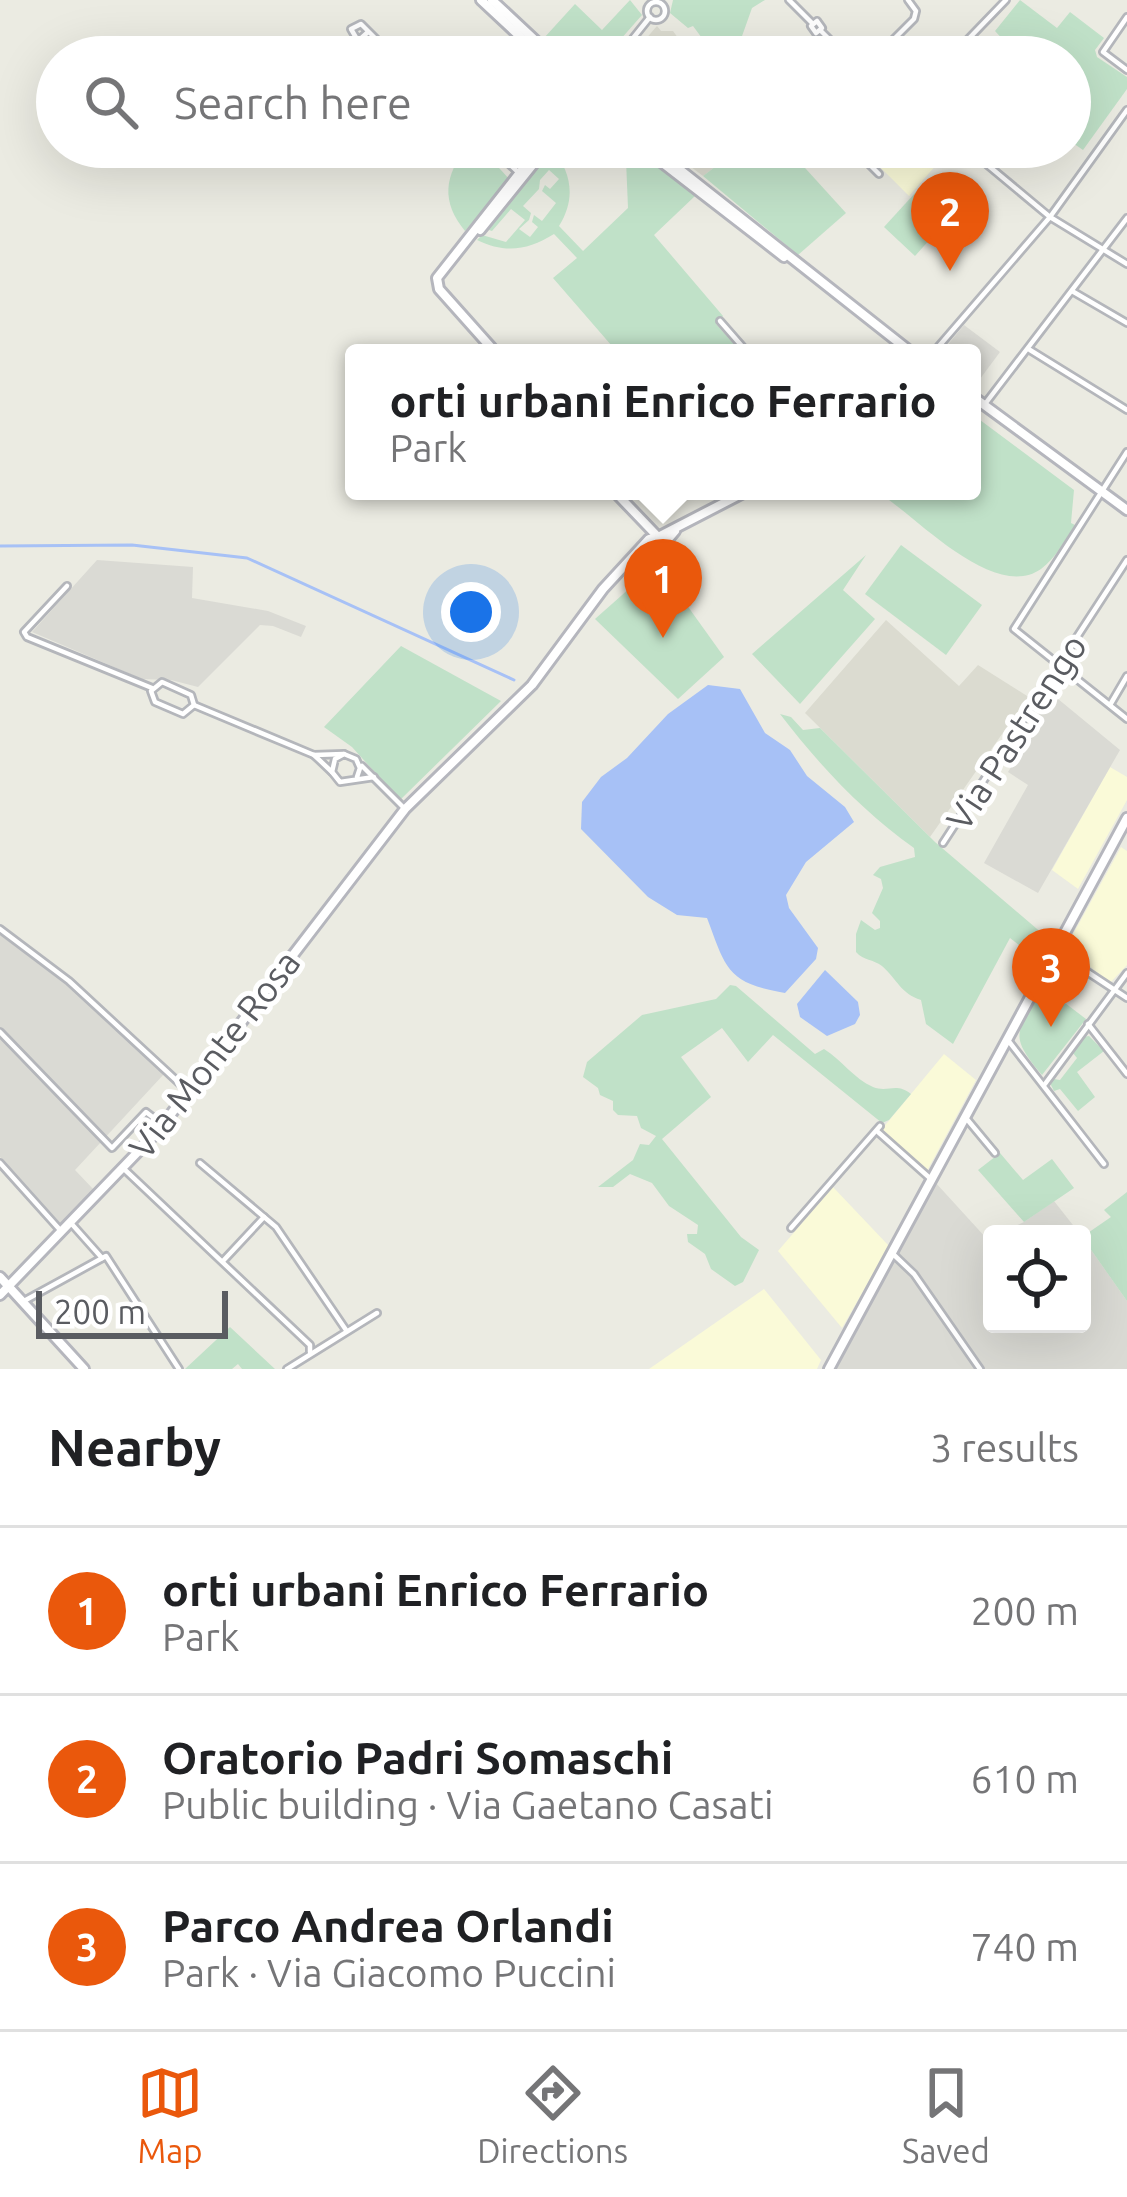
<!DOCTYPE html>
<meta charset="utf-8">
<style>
:root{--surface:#fff;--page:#f6f6f6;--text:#202124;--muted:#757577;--line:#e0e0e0;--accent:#ea580c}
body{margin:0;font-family:Ubuntu,sans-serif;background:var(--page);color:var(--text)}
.controls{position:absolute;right:36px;bottom:36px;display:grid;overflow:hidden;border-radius:12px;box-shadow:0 12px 48px #0002}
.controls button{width:108px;height:108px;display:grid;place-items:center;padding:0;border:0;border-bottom:3px solid var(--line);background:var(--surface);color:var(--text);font:60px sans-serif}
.scale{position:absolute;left:36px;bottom:30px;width:192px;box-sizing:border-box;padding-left:12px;border:6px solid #5a5c61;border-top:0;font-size:33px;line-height:42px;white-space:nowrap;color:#5a5c61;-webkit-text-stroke:9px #fff;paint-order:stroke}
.you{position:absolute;left:471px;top:612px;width:42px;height:42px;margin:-30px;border:9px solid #fff;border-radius:50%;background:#1a73e8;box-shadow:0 0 0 18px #1a73e833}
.badge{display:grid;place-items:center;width:78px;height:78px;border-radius:50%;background:var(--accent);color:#fff;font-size:39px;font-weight:700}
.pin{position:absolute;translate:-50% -99px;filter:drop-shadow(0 3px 6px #0008)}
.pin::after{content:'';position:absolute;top:63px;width:42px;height:36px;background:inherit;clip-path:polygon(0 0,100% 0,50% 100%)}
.popup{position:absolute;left:345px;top:344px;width:636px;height:156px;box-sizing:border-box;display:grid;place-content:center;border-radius:12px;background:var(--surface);filter:drop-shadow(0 3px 9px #0005);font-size:39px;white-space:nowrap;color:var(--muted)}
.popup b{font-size:45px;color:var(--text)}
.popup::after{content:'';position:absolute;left:50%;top:100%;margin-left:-24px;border:24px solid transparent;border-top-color:var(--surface)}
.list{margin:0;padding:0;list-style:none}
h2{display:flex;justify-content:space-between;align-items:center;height:156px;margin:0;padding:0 48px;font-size:51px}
h2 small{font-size:39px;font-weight:400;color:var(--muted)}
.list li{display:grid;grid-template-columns:78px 1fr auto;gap:36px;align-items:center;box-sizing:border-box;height:168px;padding:0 48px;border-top:3px solid var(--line)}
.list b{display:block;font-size:45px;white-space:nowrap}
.list p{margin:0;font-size:39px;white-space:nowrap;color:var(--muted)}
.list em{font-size:39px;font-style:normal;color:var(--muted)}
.icon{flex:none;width:66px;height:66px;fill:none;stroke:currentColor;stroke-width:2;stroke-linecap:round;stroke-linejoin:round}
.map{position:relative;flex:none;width:1127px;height:1369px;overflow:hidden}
.search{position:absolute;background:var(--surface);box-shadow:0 12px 48px #0002;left:36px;right:36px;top:36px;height:132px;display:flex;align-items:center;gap:30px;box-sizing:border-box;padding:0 42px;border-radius:66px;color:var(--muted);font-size:45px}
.sheet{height:660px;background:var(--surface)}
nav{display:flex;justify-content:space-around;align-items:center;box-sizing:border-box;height:168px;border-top:3px solid var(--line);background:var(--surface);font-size:33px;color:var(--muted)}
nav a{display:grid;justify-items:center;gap:6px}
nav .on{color:var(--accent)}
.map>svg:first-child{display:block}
.commercial{fill:#fafad8}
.industrial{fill:#dadad4}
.education{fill:#dbdbd0}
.green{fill:#c0e1c8;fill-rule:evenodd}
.water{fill:#a7c1f6}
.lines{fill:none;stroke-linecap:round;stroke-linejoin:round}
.stream{stroke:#a7c1f6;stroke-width:3}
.street-casing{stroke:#b4b6bb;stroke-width:10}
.secondary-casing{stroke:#b5b6bd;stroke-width:14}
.street{stroke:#fff;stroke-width:4.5}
.secondary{stroke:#fff;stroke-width:8}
.labels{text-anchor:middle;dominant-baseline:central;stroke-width:10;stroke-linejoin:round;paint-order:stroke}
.street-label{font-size:36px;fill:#5a5c61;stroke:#fff}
</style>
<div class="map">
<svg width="1127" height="1369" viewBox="0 0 1127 1369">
<rect width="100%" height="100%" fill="#ebebe2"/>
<g class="commercial">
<path d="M866 147H952L909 196 863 150Z"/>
<path d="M1110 767 1127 777V800L1078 889 1052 870Z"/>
<path d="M1121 847 1127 851V965L1110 983 1066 947Z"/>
<path d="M944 1054 976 1080 927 1171 882 1129Z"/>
<path d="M833 1187 889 1246 842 1328 778 1251Z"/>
<path d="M764 1289 821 1360 817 1369H649Z"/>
</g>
<g class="industrial">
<path d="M964 325 1000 352 974 387 972 353H941Z"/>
<path d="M97 560 193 567 192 598 268 611 306 626 301 637 273 626 260 625 198 687 171 680 142 679 32 632Z"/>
<path d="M1052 694 1120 750 1038 893 984 863 1028 785 1008 772 1028 741 1024 736Z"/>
<path d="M0 935 67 984 164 1074 75 1170 94 1190 61 1224 0 1157Z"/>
<path d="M935 1182 987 1239 992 1237V1324H1082V1237L1127 1301V1369H835Z"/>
<path d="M1054 1201 1080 1234H998L1024 1222Z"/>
</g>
<g class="education">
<path d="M657 26 661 31H673L692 57H630Z"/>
<path d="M665 147H741L703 176Z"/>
<path d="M886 620 959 686 978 665 1032 699 1025 709 1021 707 930 837 805 713Z"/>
</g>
<g class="green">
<path d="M630 0 642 15 605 57H564L544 38 575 4 602 30Z"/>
<path d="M673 0H765L752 8 736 53 740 57H716L693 26 688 28 670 13Z"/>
<path d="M1020 0 1057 28 1070 12 1104 38 1095 50 1097 57 1127 77V89L1083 150 1070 141V57H1019L995 31Z"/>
<path d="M467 147H480L510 180 465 231C441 202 444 176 467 147Z"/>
<path d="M612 147H635L695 196 654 235 723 316 716 324 742 353H618L553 278 577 258 554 234C528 250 506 254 477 240L482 235 506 242 525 220 511 209 492 231 486 229 552 148C572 173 576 199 559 226L583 251 628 208 626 160ZM549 170 559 179 550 189 545 185 542 191 556 203 542 221 534 215 532 222 538 227 530 237 519 229 529 220 531 213 523 206 539 189 540 180Z"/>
<path d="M741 147H786L846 213 798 255 703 176Z"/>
<path d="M926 181 957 209 915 256 884 227Z"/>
<path d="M972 414 1074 490 1071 523 1075 525C1065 540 1056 558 1041 569 997 600 925 526 889 500L896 491H972Z"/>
<path d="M901 545 982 605 946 655 865 594Z"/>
<path d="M866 555 843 590 875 619 800 704 752 654Z"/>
<path d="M661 569 724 657 678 699 595 619 639 580Z"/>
<path d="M401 646 501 701 400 800 352 747 324 727Z"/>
<path d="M780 714 791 717 803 730 820 728 935 842 1050 940 1039 961 1010 938 953 1044 926 1024 921 1000C901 994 897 979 882 966 873 959 864 961 856 952V934L861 920 875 930 880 928V921L872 913 883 888 881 879 873 875 880 867 915 857 914 848C862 811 819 765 780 714Z"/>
<path d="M730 985 736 986 815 1054 824 1049C842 1060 854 1079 873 1087 888 1093 896 1082 911 1094L889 1120 882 1123 773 1035 748 1062 722 1028 681 1057 711 1097 662 1139 741 1237 759 1250 743 1282 735 1286 711 1269 705 1254 688 1242 687 1234H697L698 1225 669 1206 652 1183 630 1174 613 1187H598L633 1160 640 1144 649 1145 656 1136 641 1128 637 1116 618 1115 613 1110V1101L600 1095 598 1088 583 1077 587 1062 642 1015 716 999Z"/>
<path d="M1044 987 1086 1019 1042 1075C1006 1032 1018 1033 1044 987Z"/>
<path d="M1089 1036 1104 1051 1077 1072 1095 1097 1078 1111 1060 1089 1054 1091 1050 1083 1054 1079 1060 1080 1077 1058 1073 1053 1083 1037Z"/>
<path d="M1000 1153 1023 1180 1052 1159 1074 1188 1024 1222 978 1170Z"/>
<path d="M1127 1192V1301L1082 1237 1111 1217 1104 1210Z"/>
<path d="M230 1327 275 1369H242L238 1364 232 1369H185Z"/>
</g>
<g class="water">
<path d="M708 685 740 689 765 733 790 750 807 776 845 807 854 822 806 862 786 895 789 908 818 948 816 959 785 993C726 983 726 968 707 918L677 915 648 897 581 829 582 802 601 777 627 758 668 714Z"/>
<path d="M825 970 858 1002 860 1015 855 1024 827 1036 800 1017 797 1004Z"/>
</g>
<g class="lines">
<path class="stream" d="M0 546 132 545 247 558 514 680"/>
<defs>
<g id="street">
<path d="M789 0 812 23"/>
<circle cx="656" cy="11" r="9"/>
<path d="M1127 17 1103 52 1127 70"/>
<path d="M817 21 822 28 816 33 811 26Z"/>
<path d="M821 31 847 57"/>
<path d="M368 32 358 41 351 29 361 24 394 57"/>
<path d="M618 57 650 17"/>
<path d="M876 57 914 19 916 11 908 0"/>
<path d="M951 57 1006 0"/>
<path d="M491 147 519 173"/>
<path d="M852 147 879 174"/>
<path d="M966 147 1050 217 1127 264"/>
<path d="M1072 291 1127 323"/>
<path d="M720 321 748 353"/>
<path d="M1030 350 1127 410"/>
<path d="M933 353 1050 217 1127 110"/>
<path d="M985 404 1127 218"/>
<path d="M1127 452 1014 629 1127 719"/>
<path d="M67 586 24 632 27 637 152 688"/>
<path d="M162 682 191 695 194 705 183 714 155 702 151 691Z"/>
<path d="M194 705 314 755 344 754"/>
<path d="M1110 705 1127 676"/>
<path d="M314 755 332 772"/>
<path d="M362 766 405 809"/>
<path d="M357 777 360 768 356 759 344 754 335 759 332 772 340 782 374 777"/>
<path d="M943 843 1127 560"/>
<path d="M0 929 69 981 190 1093"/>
<path d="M1054 950 1127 998"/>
<path d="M1088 1024 1127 1074"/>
<path d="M0 1032 112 1148 146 1112 163 1125"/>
<path d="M1007 1039 1104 1164"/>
<path d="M1045 1084 1127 973"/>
<path d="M966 1118 995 1153"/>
<path d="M878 1132 932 1180"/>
<path d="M0 1163 61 1231"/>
<path d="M200 1163 276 1227 346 1330"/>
<path d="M123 1168 310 1345V1352"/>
<path d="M70 1222 102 1258"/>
<path d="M791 1228 880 1126"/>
<path d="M892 1253 914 1274 980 1369"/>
<path d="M223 1261 264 1217"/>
<path d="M24 1301 106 1256 179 1369"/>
<path d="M287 1369 377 1313"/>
</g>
<g id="secondary">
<path d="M481 0 542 57"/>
<path d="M492 0 553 57"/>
<path d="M642 147 784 257"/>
<path d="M651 147 912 353"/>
<path d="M480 230 547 147"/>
<path d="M496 353 439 289 437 278 540 147"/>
<path d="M972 396 1127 510"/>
<path d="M614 491 660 539 661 548"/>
<path d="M658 537 747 491"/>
<path d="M635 561 659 550 675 531"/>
<path d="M0 1277 84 1369"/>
<path d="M0 1295 158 1131 405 809 532 685 603 589 649 539 656 537"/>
<path d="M829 1369 1127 818"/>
</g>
</defs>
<use href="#street" class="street-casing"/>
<use href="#secondary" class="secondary-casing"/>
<use href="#street" class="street"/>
<use href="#secondary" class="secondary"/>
</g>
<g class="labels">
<g class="street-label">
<text transform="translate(1016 732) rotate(-57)">Via Pastrengo</text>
<text transform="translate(214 1054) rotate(-52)">Via Monte Rosa</text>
</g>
</g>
</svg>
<div class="controls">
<button><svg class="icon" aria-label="locate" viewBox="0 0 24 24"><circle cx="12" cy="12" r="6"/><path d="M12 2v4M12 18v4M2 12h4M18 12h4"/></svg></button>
</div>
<div class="scale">200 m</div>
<div class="you"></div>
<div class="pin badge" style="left:663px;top:638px">1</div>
<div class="popup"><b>orti urbani Enrico Ferrario</b>Park</div>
<div class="pin badge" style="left:950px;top:271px">2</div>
<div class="pin badge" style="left:1051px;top:1027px">3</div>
<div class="search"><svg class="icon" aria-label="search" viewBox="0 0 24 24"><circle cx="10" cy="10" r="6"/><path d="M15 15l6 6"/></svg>Search here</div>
</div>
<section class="sheet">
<h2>Nearby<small>3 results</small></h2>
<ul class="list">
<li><span class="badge">1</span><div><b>orti urbani Enrico Ferrario</b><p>Park</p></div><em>200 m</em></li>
<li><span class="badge">2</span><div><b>Oratorio Padri Somaschi</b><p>Public building · Via Gaetano Casati</p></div><em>610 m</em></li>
<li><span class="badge">3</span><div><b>Parco Andrea Orlandi</b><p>Park · Via Giacomo Puccini</p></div><em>740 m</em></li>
</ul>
</section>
<nav>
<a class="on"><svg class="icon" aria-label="map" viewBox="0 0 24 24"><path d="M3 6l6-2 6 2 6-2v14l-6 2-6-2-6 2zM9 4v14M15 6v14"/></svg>Map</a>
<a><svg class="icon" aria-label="directions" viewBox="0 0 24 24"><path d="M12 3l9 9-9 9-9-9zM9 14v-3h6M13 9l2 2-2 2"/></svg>Directions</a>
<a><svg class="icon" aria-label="saved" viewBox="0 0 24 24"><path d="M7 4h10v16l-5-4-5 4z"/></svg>Saved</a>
</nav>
